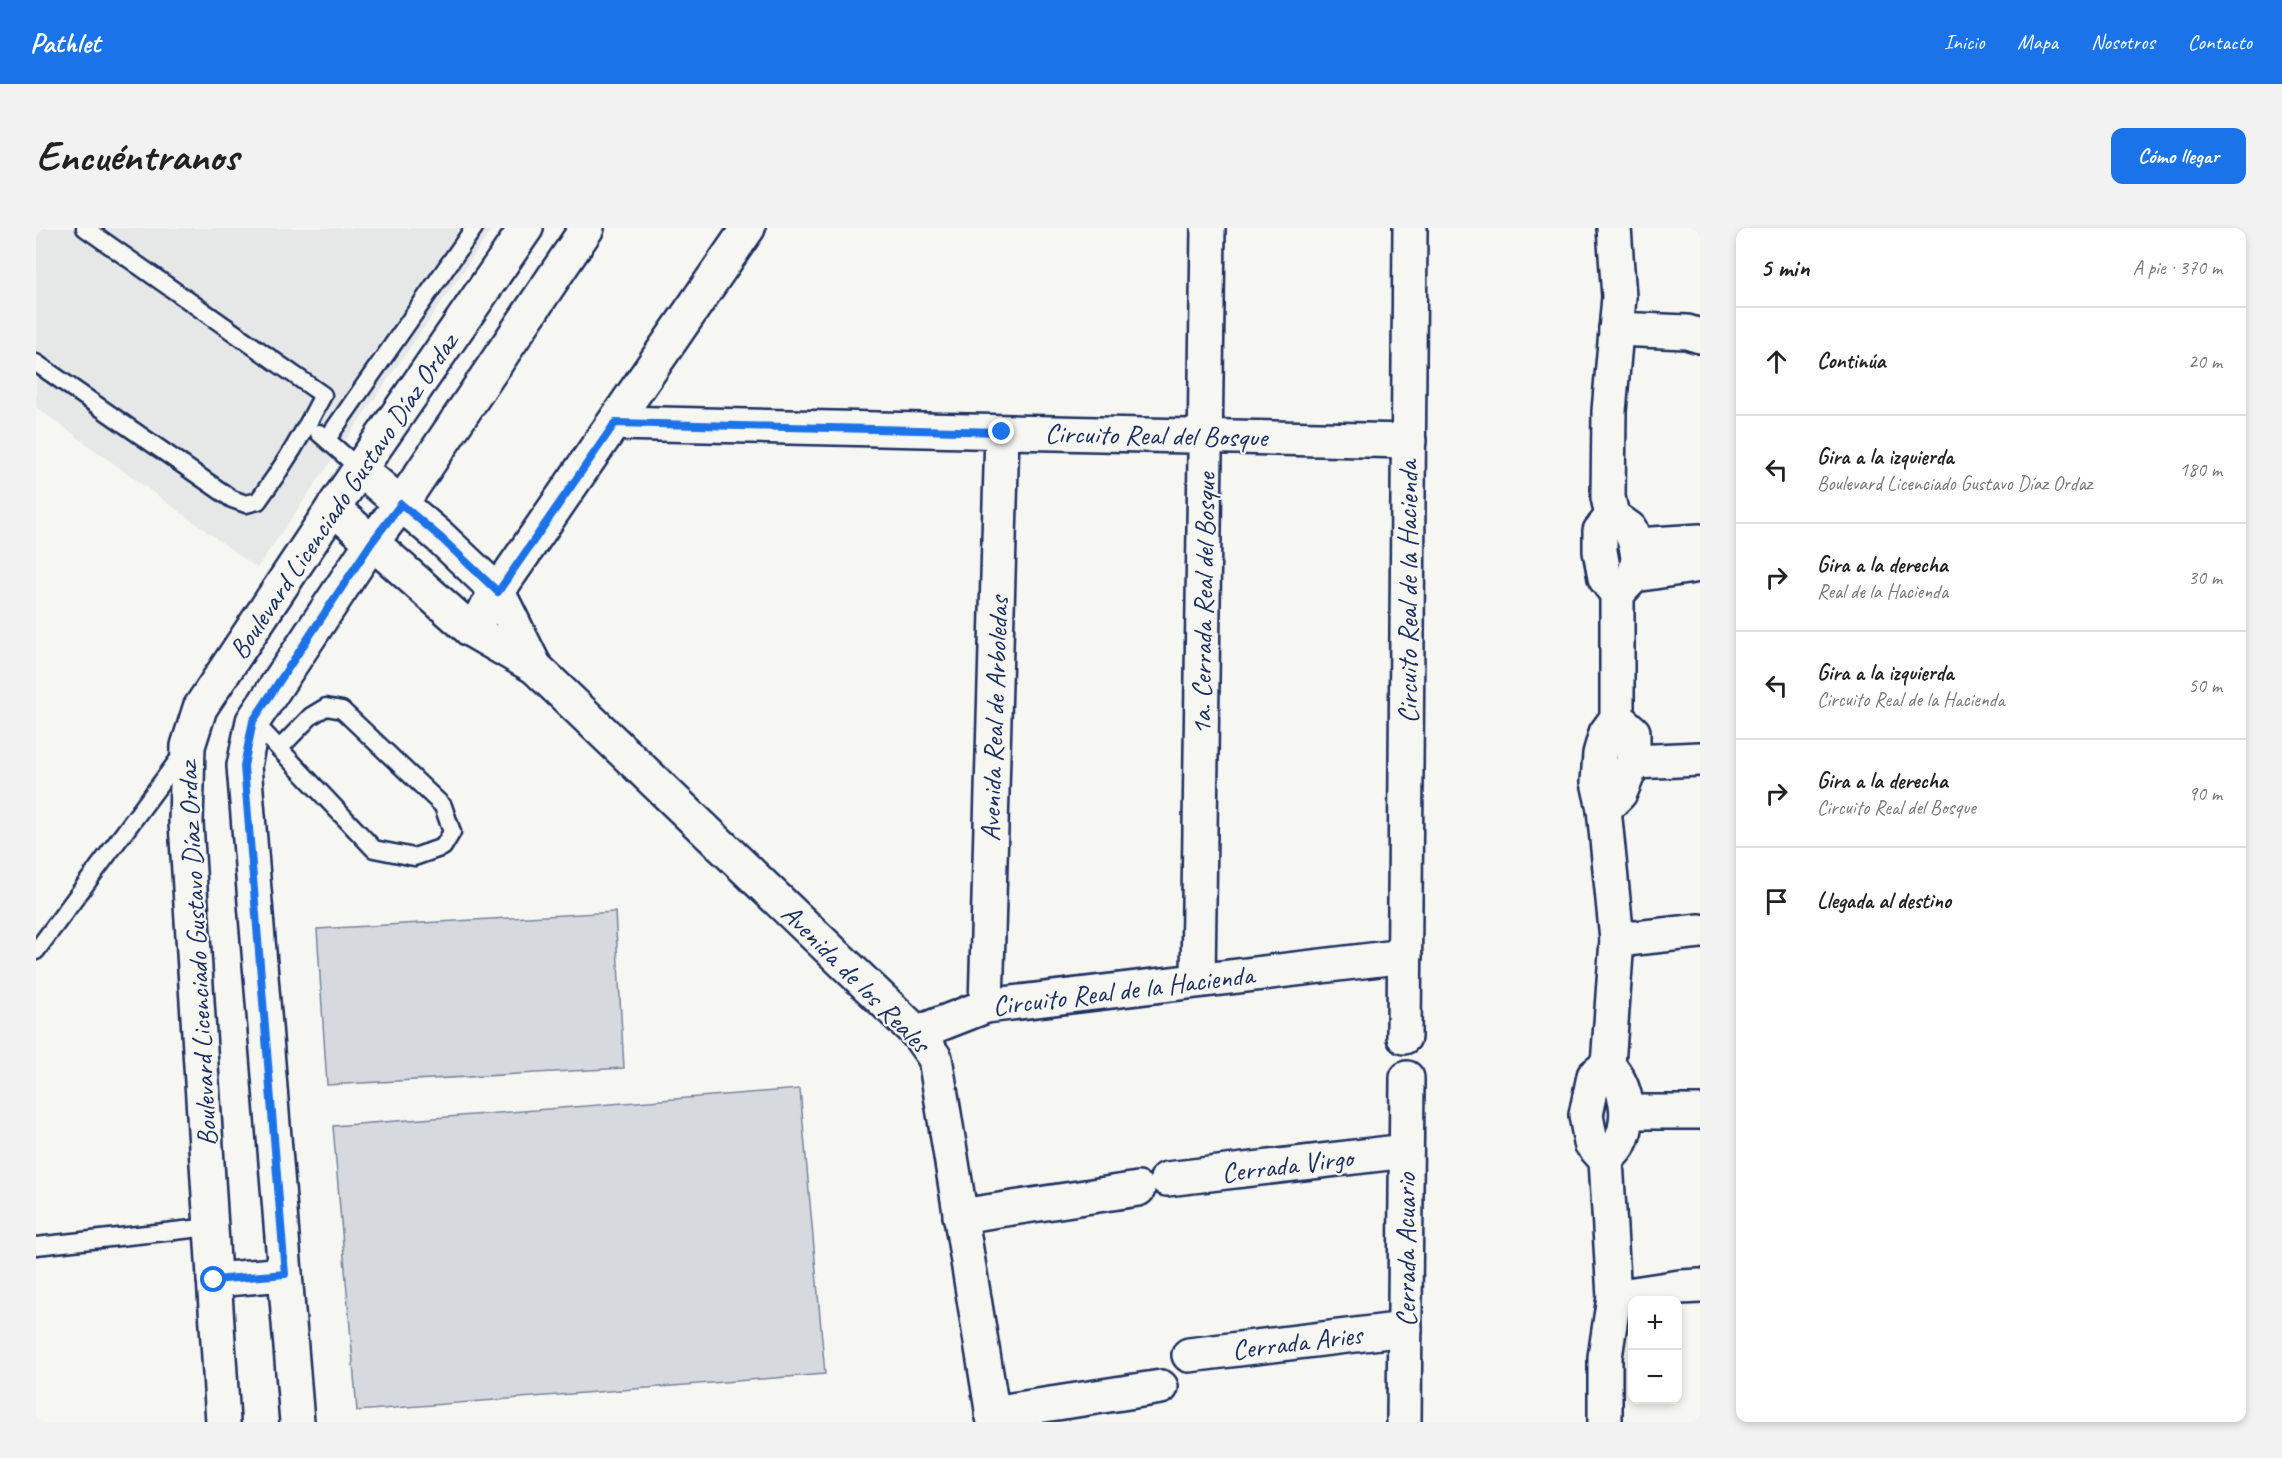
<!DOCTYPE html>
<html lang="es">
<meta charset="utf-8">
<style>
:root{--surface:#fff;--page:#f2f2f2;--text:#222;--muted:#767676;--line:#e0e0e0;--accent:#1a73e8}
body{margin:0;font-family:Caveat,sans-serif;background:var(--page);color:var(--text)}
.controls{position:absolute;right:18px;bottom:18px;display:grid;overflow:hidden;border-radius:12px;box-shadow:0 3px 9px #0003}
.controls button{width:54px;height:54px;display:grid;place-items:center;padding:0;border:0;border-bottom:2px solid var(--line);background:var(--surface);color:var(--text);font:30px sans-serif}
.stop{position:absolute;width:18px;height:18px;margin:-14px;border:4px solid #1a73e8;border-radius:50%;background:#fff}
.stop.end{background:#1a73e8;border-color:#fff;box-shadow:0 2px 6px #0008}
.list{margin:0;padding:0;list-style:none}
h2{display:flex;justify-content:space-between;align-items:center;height:78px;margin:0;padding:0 24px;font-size:26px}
h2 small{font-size:20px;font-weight:400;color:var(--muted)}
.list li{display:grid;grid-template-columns:39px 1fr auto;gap:18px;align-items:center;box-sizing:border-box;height:108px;padding:0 24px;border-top:2px solid var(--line)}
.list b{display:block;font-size:22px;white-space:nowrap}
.list p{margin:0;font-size:20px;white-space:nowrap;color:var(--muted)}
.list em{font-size:20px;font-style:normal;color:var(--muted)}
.icon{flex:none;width:33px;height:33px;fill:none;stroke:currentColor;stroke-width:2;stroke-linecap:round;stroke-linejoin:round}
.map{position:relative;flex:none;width:1664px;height:1194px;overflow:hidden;border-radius:12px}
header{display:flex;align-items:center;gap:36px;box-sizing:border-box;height:84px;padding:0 30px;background:var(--accent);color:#fff}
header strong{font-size:28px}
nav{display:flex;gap:33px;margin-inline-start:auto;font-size:21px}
.intro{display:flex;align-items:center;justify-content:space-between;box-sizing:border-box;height:144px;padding:0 36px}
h1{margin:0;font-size:42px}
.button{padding:15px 27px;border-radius:12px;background:var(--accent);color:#fff;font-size:21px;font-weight:700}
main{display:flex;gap:36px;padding:0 36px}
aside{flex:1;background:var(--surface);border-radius:12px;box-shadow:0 3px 9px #0003}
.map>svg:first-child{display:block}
.built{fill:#e6e7e7}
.green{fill:#d6d9dd;stroke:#78849e;stroke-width:1.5}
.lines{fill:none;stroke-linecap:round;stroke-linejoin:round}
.lane-casing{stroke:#1b2f5e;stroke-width:21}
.street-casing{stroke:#1b2f5e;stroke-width:38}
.secondary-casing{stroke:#1b2f5e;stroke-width:38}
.lane{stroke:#f6f6f2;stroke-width:16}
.street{stroke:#f6f6f2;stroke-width:33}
.secondary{stroke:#f6f6f2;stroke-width:33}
.route{stroke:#1a73e8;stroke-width:8}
.labels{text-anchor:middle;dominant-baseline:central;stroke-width:4.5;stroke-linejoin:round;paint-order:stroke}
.street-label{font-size:28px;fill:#1b2f5e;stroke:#f6f6f2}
</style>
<header>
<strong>Pathlet</strong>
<nav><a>Inicio</a><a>Mapa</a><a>Nosotros</a><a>Contacto</a></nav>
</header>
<div class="intro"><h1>Encuéntranos</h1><a class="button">Cómo llegar</a></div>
<main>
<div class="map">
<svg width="1664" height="1194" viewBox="0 0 1664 1194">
<rect width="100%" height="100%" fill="#f6f6f2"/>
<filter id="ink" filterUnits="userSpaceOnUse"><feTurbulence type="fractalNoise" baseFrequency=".0167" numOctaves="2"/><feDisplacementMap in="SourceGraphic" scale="12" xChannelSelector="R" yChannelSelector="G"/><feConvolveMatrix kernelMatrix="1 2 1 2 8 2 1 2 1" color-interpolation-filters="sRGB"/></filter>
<g filter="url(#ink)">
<path class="built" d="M0 0H457L221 340 0 179Z"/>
<g class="green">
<path d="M579 684 588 840 291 857 281 701Z"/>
<path d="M764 861 789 1146 321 1183 297 898Z"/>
</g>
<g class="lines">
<defs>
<g id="lane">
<path d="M0 135 196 271 210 276 222 273C247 239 268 205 287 167L49 0"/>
<path d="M283 205 325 242"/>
<path d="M291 211 438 0"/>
<path d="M217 493 338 621 378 629 407 619 416 604 407 578 306 482 290 479 275 488 243 521"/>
<path d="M0 723 148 524"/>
<path d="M0 1018 175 999"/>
</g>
<g id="street">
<path d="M1578 0 1583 69 1573 183 1572 269 1576 288 1594 301 1600 317 1602 330 1599 347 1581 366"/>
<path d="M1580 101 1651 104 1664 108"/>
<path d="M579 195 1373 213"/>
<path d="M325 242 404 309 462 364 499 439"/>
<path d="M297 280 435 402 499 439 881 805 899 830 958 1194"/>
<path d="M1600 317 1664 313"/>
<path d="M1599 347 1664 337"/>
<path d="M435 402 712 0"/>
<path d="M1597 534 1664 531"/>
<path d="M1568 581 1584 565 1597 534V504L1581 490"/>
<path d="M1581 712 1664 703"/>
<path d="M1162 752 1172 0"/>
<path d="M950 778 966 204"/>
<path d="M881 805 950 778 1369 728"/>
<path d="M1368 809 1374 0"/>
<path d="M1592 884H1664"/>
<path d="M1570 932C1574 927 1580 922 1583 917 1597 890 1591 859 1572 837L1581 712 1568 581 1562 554 1564 526 1570 505 1581 490V366L1569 350 1564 323V303L1576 288"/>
<path d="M1131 951 1370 923"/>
<path d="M924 988 1102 961"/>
<path d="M1578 1069 1644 1059 1664 1058"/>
<path d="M1153 1127 1369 1101"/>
<path d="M956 1185 1125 1159"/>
<path d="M1368 1194 1371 850"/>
<path d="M1569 1194V1129L1578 1069 1570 932 1555 915 1550 887 1558 848 1572 837"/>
</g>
<g id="secondary">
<path d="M178 1052 249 1046"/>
<path d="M187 1194 150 595 152 518 164 480 297 280 490 0"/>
<path d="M261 1194 208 538 217 493 336 314 365 276 551 0"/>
</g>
</defs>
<use href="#lane" class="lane-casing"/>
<use href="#street" class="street-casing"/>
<use href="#secondary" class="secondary-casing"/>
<use href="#lane" class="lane"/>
<use href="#street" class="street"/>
<use href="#secondary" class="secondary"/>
</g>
</g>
<g class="lines" filter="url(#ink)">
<path class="route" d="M178 1052 249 1046 208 538 217 493 336 314 365 276 404 309 462 364 579 195 966 204"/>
</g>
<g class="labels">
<g class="street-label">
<text transform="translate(1120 207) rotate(1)">Circuito Real del Bosque</text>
<text transform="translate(307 268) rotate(-56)">Boulevard Licenciado Gustavo Díaz Ordaz</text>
<text transform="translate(1371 364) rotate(-90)">Circuito Real de la Hacienda</text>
<text transform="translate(1167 376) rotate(-89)">1a. Cerrada Real del Bosque</text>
<text transform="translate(958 491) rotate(-88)">Avenida Real de Arboledas</text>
<text transform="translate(161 726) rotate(-93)">Boulevard Licenciado Gustavo Díaz Ordaz</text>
<text transform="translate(820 750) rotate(45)">Avenida de los Reales</text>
<text transform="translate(1087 762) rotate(-7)">Circuito Real de la Hacienda</text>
<text transform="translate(1251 937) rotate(-7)">Cerrada Virgo</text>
<text transform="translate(1369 1022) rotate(-90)">Cerrada Acuario</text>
<text transform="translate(1261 1114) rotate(-7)">Cerrada Aries</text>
</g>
</g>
</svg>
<div class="controls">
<button>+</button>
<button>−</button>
</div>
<div class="stop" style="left:178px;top:1052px"></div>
<div class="stop end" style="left:966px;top:204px"></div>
</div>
<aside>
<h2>5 min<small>A pie · 370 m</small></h2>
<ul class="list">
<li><svg class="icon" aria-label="ahead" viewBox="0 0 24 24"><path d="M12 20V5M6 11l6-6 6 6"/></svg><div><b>Continúa</b></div><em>20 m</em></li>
<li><svg class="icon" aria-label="left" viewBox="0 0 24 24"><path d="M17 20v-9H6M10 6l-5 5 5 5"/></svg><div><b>Gira a la izquierda</b><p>Boulevard Licenciado Gustavo Díaz Ordaz</p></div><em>180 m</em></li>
<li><svg class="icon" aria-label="right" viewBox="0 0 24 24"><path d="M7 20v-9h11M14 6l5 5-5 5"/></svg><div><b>Gira a la derecha</b><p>Real de la Hacienda</p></div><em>30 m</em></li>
<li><svg class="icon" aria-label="left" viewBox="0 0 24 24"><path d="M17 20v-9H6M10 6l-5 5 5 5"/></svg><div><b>Gira a la izquierda</b><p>Circuito Real de la Hacienda</p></div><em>50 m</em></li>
<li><svg class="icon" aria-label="right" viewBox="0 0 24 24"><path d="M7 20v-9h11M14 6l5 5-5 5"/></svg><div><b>Gira a la derecha</b><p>Circuito Real del Bosque</p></div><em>90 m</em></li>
<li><svg class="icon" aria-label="arrive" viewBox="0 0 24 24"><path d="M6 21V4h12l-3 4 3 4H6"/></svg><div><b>Llegada al destino</b></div></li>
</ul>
</aside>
</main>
